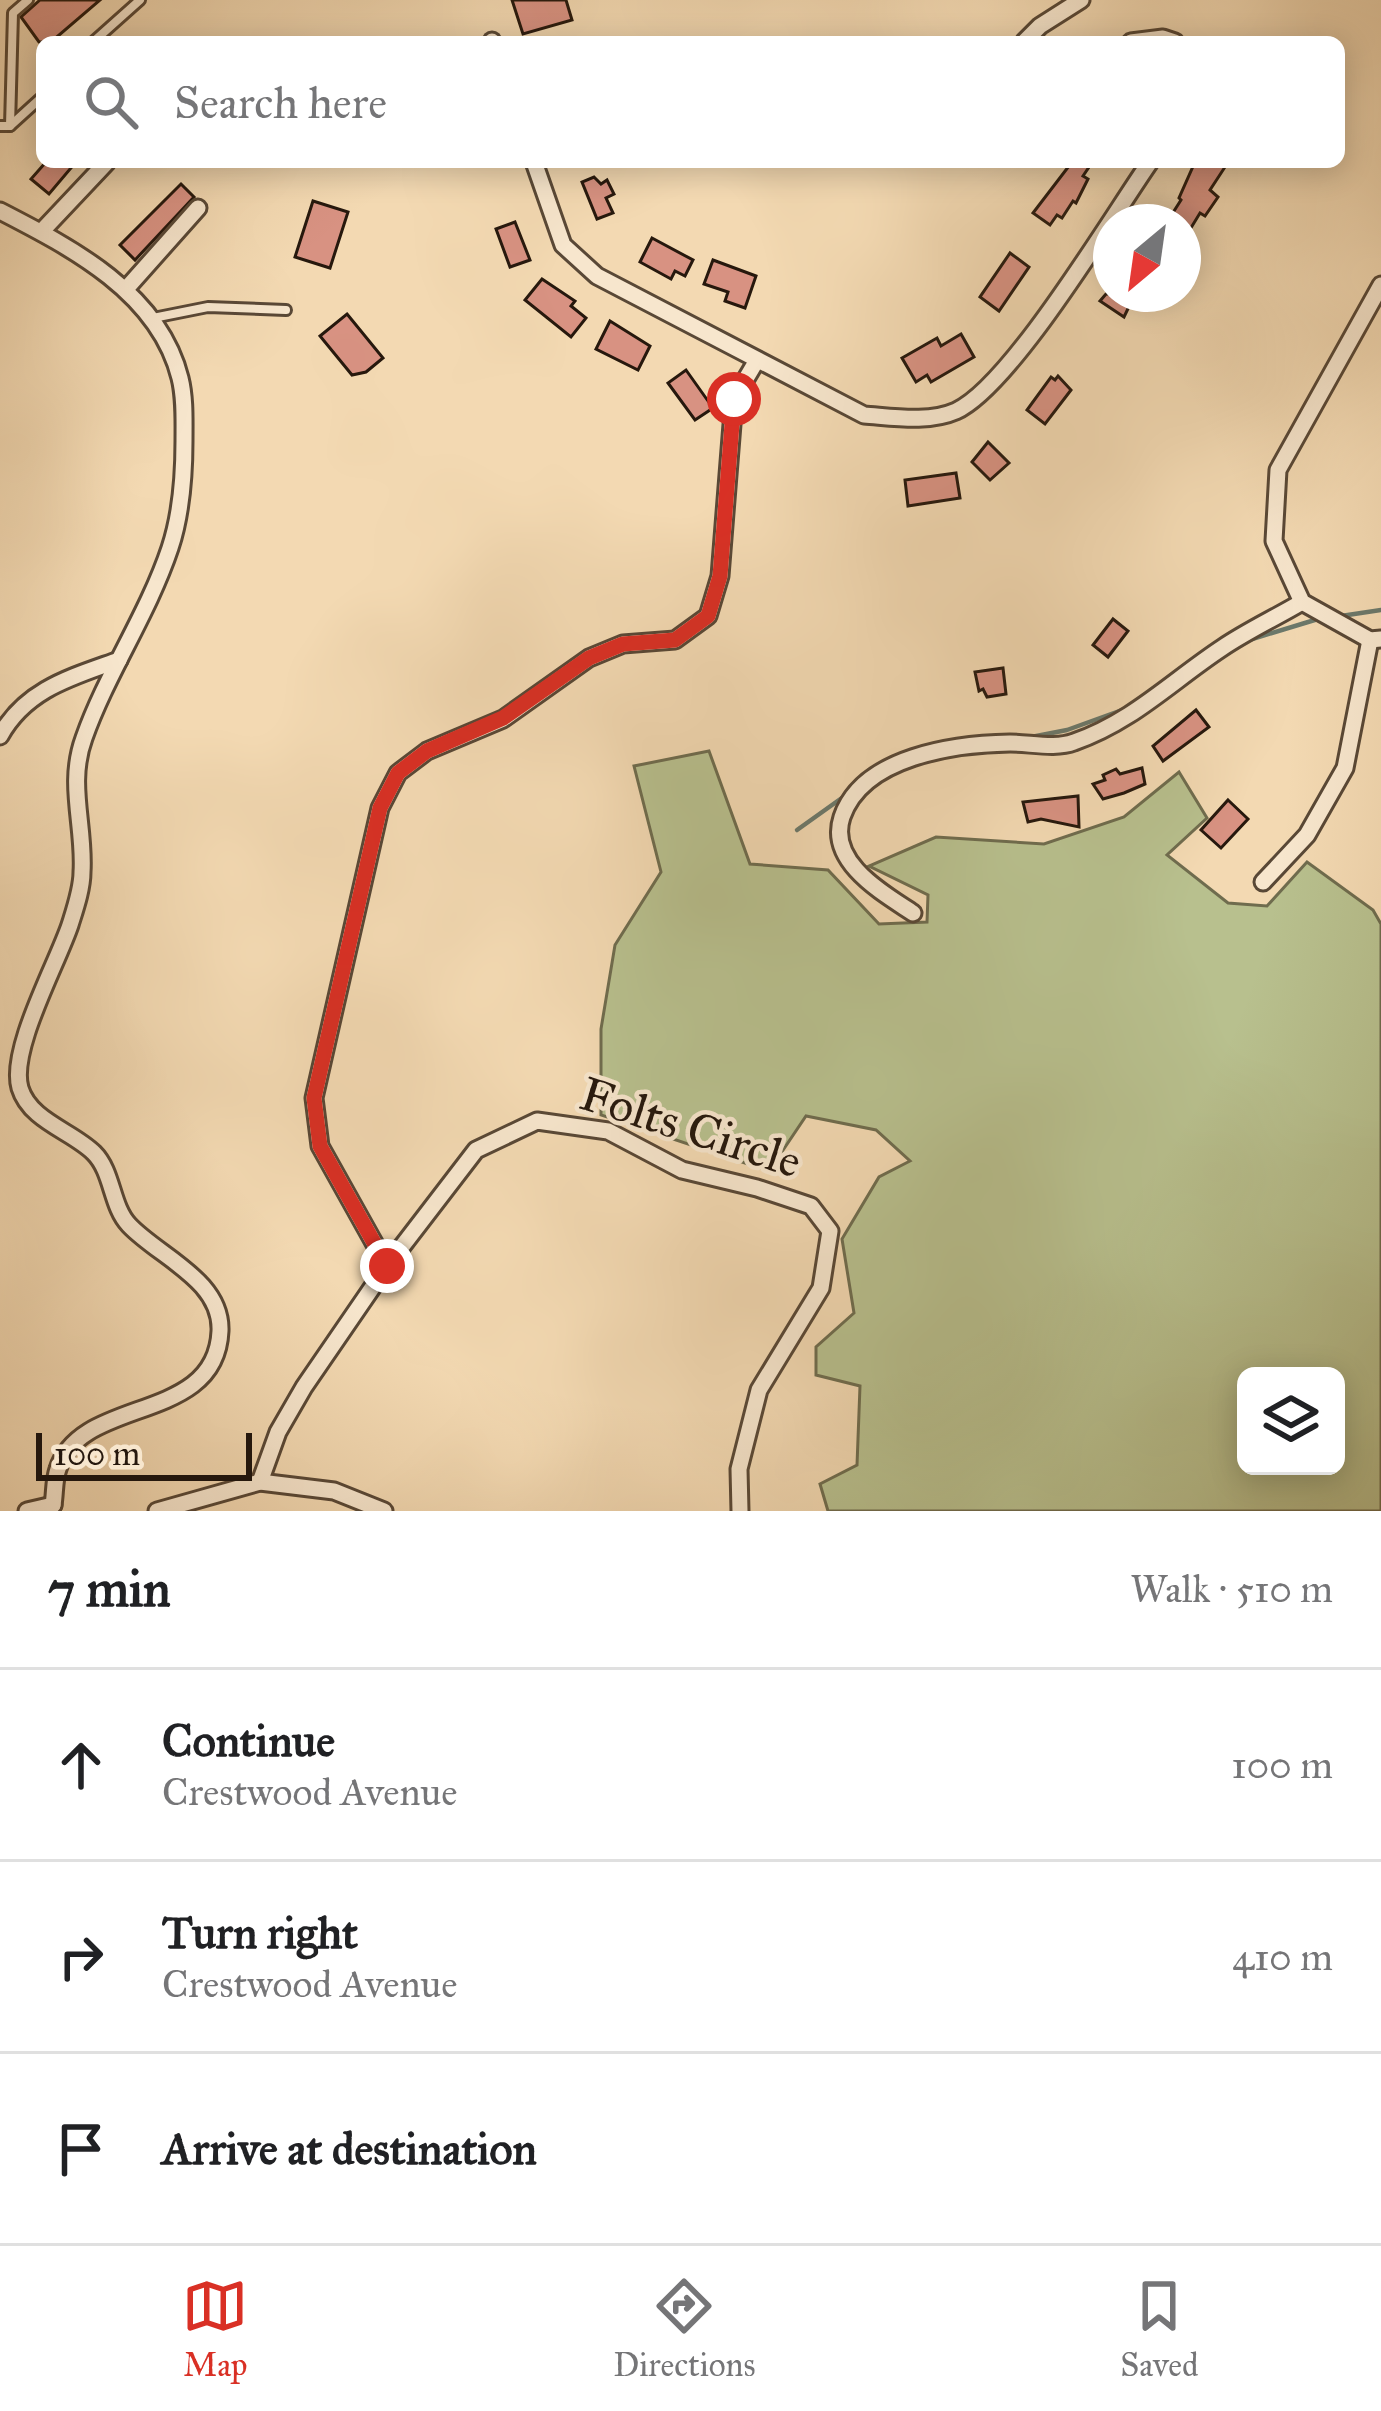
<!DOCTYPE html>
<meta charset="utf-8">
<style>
:root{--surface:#fff;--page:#f6f6f6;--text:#202124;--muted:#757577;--line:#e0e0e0;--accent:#d93025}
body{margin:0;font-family:"IM FELL Great Primer",serif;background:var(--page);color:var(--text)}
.controls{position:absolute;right:36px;bottom:36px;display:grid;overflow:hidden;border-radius:18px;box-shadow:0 6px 30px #0003}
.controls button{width:108px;height:108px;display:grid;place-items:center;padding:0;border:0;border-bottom:3px solid var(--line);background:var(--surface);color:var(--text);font:60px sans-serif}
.compass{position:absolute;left:1093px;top:204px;width:108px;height:108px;border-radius:50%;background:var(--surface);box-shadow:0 6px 30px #0003;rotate:209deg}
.scale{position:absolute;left:36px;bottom:30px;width:216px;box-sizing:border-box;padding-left:12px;border:6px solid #26180d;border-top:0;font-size:33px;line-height:42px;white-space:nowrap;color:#26180d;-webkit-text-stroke:9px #f7e6cd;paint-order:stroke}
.stop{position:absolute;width:36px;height:36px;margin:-27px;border:9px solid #d93025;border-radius:50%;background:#fff}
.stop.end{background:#d93025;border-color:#fff;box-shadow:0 3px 12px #0008}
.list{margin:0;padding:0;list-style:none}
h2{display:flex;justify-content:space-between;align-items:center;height:156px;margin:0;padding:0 48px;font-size:51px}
h2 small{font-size:39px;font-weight:400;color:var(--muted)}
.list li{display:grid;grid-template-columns:78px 1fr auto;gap:36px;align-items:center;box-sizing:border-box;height:192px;padding:0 48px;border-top:3px solid var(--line)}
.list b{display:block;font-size:45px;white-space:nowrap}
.list p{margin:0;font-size:39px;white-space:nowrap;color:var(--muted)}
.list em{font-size:39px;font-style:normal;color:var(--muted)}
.icon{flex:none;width:66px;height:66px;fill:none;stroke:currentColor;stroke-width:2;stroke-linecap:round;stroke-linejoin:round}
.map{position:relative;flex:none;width:1381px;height:1511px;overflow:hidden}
.search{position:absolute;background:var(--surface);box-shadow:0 6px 30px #0003;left:36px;right:36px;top:36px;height:132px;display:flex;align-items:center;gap:30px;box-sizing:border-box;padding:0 42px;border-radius:18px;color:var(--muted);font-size:45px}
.sheet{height:732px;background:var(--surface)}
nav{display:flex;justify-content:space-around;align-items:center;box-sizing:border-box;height:168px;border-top:3px solid var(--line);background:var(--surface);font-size:33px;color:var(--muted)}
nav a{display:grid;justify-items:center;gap:6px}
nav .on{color:var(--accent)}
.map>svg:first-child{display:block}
.green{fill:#b8c08e;stroke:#6f6c4e;stroke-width:3;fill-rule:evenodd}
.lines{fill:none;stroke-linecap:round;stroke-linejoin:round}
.stream{stroke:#6c796b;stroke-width:4.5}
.building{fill:#d89282;stroke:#26180d;stroke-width:3}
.lane-casing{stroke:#594836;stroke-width:14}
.street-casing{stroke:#594836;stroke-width:21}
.lane{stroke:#f7e6cd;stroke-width:8}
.street{stroke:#f7e6cd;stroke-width:15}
.route{stroke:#d93025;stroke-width:15}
.labels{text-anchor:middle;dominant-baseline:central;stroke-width:9;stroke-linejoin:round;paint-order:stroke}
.street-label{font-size:48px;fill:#26180d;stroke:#f7e6cd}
</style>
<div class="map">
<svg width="1381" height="1511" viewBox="0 0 1381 1511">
<rect width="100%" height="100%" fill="#f3d9b2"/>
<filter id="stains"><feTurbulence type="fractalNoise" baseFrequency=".00167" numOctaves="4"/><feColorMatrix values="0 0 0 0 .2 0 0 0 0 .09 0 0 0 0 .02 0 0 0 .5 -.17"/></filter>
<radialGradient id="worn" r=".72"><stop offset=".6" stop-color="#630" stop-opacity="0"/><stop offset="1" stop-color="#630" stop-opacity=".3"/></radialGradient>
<path class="green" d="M709 751 750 864 828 870 879 924 927 922 928 895 869 866 936 837 1044 844 1124 817 1179 772 1207 818 1167 855 1228 903 1267 906 1307 862 1373 910 1381 924V1511H828L820 1484 857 1465 860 1386 816 1375V1347L854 1313 842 1239 879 1177 910 1161 876 1130 806 1116 769 1171 601 1115V1029L615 945 661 872 634 766ZM1246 1376H1336V1466H1246Z"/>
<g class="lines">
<g class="stream">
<path d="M1341 616 1381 610"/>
<path d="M1249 640 1318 619"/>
<path d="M1026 738 1067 730 1125 709"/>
<path d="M797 830 846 795"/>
</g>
</g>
<g class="building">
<path d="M40 0H100L51 42H39L21 17Z"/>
<path d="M512 0H566L572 20 523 34Z"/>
<path d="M46 162H76L49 194 31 179Z"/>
<path d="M1072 162 1089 167 1083 176 1088 179 1076 203 1073 201 1062 218 1057 215 1050 225 1033 213Z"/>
<path d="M1195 162H1218L1225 167 1210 190 1218 197 1205 216 1200 213 1183 241V222H1167L1181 200 1179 198Z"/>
<path d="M594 177 601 184 607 180 614 194 606 198 613 213 597 219 582 182Z"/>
<path d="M181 184 194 197 135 260 120 245Z"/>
<path d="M313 201 348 212 330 268 295 257Z"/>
<path d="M515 222 530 260 510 267 496 229Z"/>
<path d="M652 238 693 260 685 276 675 271 671 279 640 262Z"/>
<path d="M1010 253 1029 267 999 311 980 297Z"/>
<path d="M713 260 756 276 745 308 725 301 728 292 704 284Z"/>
<path d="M542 279 575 301 571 306 586 318 571 337 525 300Z"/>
<path d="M1106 294H1135L1124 317 1100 301Z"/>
<path d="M347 314 383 358 366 372 352 375 320 336Z"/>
<path d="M610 321 650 346 638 370 596 349Z"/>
<path d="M961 334 974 357 931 382 927 375 916 382 902 358 937 338 941 346Z"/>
<path d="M686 370 713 408 695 420 668 383Z"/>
<path d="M1058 376 1071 390 1045 424 1027 410 1051 377 1055 380Z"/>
<path d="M988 442 1009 463 990 480 972 462Z"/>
<path d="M956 473 960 498 908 506 905 480Z"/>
<path d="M1113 619 1128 631 1108 657 1093 645Z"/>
<path d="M1003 668 1006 694 987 697 983 689 979 691 975 672Z"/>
<path d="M1196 710 1209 727 1163 761 1153 746Z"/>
<path d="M1142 768 1145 784 1124 793 1103 799 1093 784 1105 780 1103 775 1116 769 1120 774Z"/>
<path d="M1078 796 1079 827 1041 819 1028 822 1023 802Z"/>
<path d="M1228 800 1248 819 1221 848 1201 830Z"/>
</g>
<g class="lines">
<defs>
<g id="lane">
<path d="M93 42 140 0"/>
<path d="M0 126H10L42 97"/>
<path d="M10 126 13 13 28 0"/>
<path d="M153 318 208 307 286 310"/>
</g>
<g id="street">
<path d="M492 41V42"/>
<path d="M1024 42 1040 26 1081 0"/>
<path d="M1131 42 1163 38 1175 42"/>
<path d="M534 162 563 245 597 276 864 415C893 417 929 423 956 411 1011 386 1111 218 1150 162"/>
<path d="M0 211C72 248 159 293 180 378 185 398 184 420 184 441 184 477 181 515 170 548 148 614 107 673 84 738 67 784 85 826 82 872 82 889 75 909 70 925 57 964 9 1050 20 1088 30 1121 72 1131 94 1153 113 1172 111 1206 129 1225 159 1257 222 1280 220 1331 216 1425 81 1395 58 1469 54 1480 55 1493 53 1505"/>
<path d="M41 232 107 162"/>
<path d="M1381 285 1278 470 1274 541 1302 602 1370 640 1381 639"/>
<path d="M126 289 198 208"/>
<path d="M0 736C26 689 72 677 119 660"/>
<path d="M1263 882 1307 835 1345 768 1370 640"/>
<path d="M913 913C883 893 827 862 842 817 863 756 955 744 1010 743 1030 743 1056 749 1074 742 1132 722 1172 681 1222 648 1247 631 1275 618 1302 602"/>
<path d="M387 1266 320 1146 314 1098 380 808 398 773 427 751 503 719 589 658 623 644 675 640 708 616 720 576 734 399 757 360"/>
<path d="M260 1482 278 1432 304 1387 387 1266 476 1150 537 1121 608 1131 682 1170 757 1188 811 1206 830 1231 821 1288 759 1390 739 1469 740 1511"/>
<path d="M27 1511 53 1505"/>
<path d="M157 1511 260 1482 334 1491 384 1511"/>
</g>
</defs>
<use href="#lane" class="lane-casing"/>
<use href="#street" class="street-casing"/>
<use href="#lane" class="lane"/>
<use href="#street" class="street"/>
</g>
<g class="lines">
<path class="route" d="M387 1266 320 1146 314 1098 380 808 398 773 427 751 503 718 589 658 623 644 675 640 708 616 720 576 734 399"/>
</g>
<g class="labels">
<g class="street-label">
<text transform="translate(691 1127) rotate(18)">Folts Circle</text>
</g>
</g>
<rect width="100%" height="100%" filter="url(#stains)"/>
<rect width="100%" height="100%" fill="url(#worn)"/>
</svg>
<div class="controls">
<button><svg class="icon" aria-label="layers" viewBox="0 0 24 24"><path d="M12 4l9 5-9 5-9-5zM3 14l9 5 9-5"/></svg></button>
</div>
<svg class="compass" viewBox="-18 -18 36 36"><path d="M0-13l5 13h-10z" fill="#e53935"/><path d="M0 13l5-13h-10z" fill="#757577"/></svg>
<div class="scale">100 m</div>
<div class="stop" style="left:734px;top:399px"></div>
<div class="stop end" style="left:387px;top:1266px"></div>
<div class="search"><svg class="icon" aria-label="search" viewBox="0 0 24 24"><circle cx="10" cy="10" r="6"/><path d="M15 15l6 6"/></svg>Search here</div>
</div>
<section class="sheet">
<h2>7 min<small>Walk · 510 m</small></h2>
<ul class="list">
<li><svg class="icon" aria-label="ahead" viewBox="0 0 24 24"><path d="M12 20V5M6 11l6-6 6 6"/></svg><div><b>Continue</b><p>Crestwood Avenue</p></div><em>100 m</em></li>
<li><svg class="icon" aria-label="right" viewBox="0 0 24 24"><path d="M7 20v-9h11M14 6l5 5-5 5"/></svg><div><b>Turn right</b><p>Crestwood Avenue</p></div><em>410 m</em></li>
<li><svg class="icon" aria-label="arrive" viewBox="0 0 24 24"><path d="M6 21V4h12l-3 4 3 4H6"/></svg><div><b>Arrive at destination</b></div></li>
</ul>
</section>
<nav>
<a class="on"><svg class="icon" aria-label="map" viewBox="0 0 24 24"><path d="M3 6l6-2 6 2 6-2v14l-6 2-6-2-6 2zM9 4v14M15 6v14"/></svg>Map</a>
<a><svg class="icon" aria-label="directions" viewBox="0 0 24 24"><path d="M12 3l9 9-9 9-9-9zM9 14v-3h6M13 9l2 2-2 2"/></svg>Directions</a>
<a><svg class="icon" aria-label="saved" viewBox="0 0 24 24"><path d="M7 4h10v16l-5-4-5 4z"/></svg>Saved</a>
</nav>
